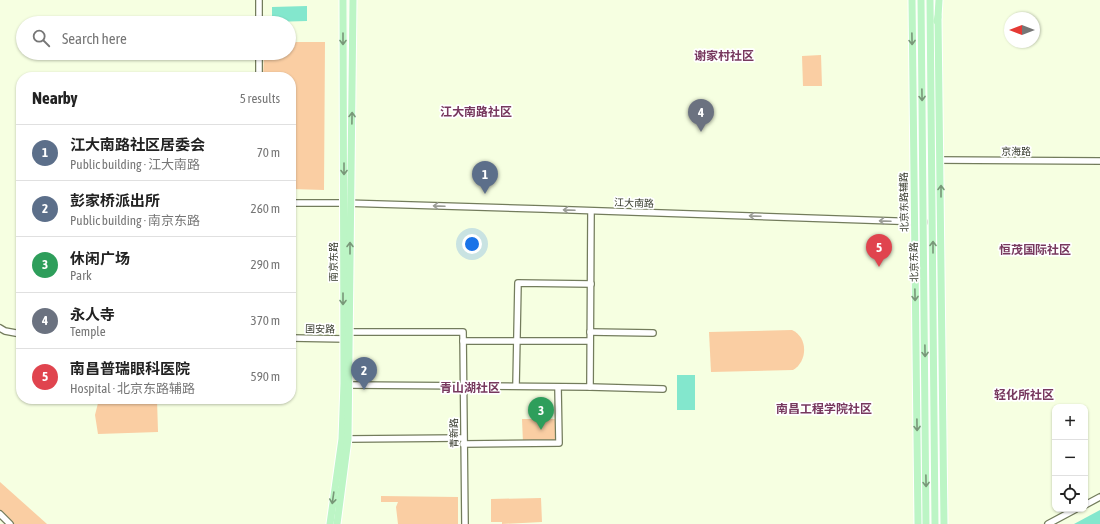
<!DOCTYPE html>
<meta charset="utf-8">
<style>
:root{--surface:#fff;--page:#f6f6f6;--text:#222;--muted:#767676;--line:#e0e0e0;--accent:#d93025}
body{margin:0;font-family:"Asap Condensed","Noto Sans SC",sans-serif;background:var(--page);color:var(--text)}
.controls{position:absolute;right:12px;bottom:12px;display:grid;overflow:hidden;border-radius:8px;box-shadow:0 1px 3px #0004}
.controls button{width:36px;height:36px;display:grid;place-items:center;padding:0;border:0;border-bottom:1px solid var(--line);background:var(--surface);color:var(--text);font:20px sans-serif}
.compass{position:absolute;left:1004px;top:12px;width:36px;height:36px;border-radius:50%;background:var(--surface);box-shadow:0 1px 3px #0004;rotate:270deg}
.you{position:absolute;left:472px;top:244px;width:14px;height:14px;margin:-10px;border:3px solid #fff;border-radius:50%;background:#1a73e8;box-shadow:0 0 0 6px #1a73e833}
.badge{display:grid;place-items:center;width:26px;height:26px;border-radius:50%;background:var(--accent);color:#fff;font-size:13px;font-weight:700}
.pin{position:absolute;translate:-50% -33px;filter:drop-shadow(0 1px 2px #0008)}
.pin::after{content:'';position:absolute;top:21px;width:14px;height:12px;background:inherit;clip-path:polygon(0 0,100% 0,50% 100%)}
.list{margin:0;padding:0;list-style:none}
h2{display:flex;justify-content:space-between;align-items:center;height:52px;margin:0;padding:0 16px;font-size:17px}
h2 small{font-size:13px;font-weight:400;color:var(--muted)}
.list li{display:grid;grid-template-columns:26px 1fr auto;gap:12px;align-items:center;box-sizing:border-box;height:56px;padding:0 16px;border-top:1px solid var(--line)}
.list b{display:block;font-size:15px;white-space:nowrap}
.list p{margin:0;font-size:13px;white-space:nowrap;color:var(--muted)}
.list em{font-size:13px;font-style:normal;color:var(--muted)}
.icon{flex:none;width:22px;height:22px;fill:none;stroke:currentColor;stroke-width:2;stroke-linecap:round;stroke-linejoin:round}
.map{position:relative;flex:none;width:1100px;height:524px;overflow:hidden}
.search{position:absolute;background:var(--surface);box-shadow:0 1px 3px #0004;left:16px;top:16px;width:280px;height:44px;display:flex;align-items:center;gap:10px;box-sizing:border-box;padding:0 14px;border-radius:22px;color:var(--muted);font-size:15px}
.panel{position:absolute;background:var(--surface);box-shadow:0 1px 3px #0004;left:16px;top:72px;width:280px;height:332px;border-radius:16px}
.map>svg:first-child{display:block}
.green{fill:#facea3}
.water{fill:#83e7cd}
.lines{fill:none;stroke-linecap:round;stroke-linejoin:round}
.minor-casing{stroke:#737c5c;stroke-width:8}
.major-casing{stroke:#fff;stroke-width:9}
.minor{stroke:#fff;stroke-width:5.5}
.major{stroke:#bcf5c5;stroke-width:7}
.oneway{stroke:#789778}
.oneway2{stroke:#9a9c95}
.labels{text-anchor:middle;dominant-baseline:central;stroke-width:3.5;stroke-linejoin:round;paint-order:stroke}
.street-label{font-size:10px;fill:#35392b;stroke:#fff}
.quarter-label{font-size:12px;font-weight:bold;fill:#77385e;stroke:#fff}
</style>
<div class="map">
<svg width="1100" height="524" viewBox="0 0 1100 524">
<rect width="100%" height="100%" fill="#f6ffe1"/>
<g class="green">
<path d="M289 42H325L324 190 291 189V77H263L264 53H289Z"/>
<path d="M821 55 822 86H803L802 56Z"/>
<path d="M792 330C808 337 808 361 793 370L711 372 709 332Z"/>
<path d="M99 399H157L158 432 98 434 95 415Z"/>
<path d="M522 419H559V443H523Z"/>
<path d="M0 482 47 524H14L0 510Z"/>
<path d="M381 496 458 497V524H398L396 507 398 502H381Z"/>
<path d="M541 498 542 522 502 524V522H491V499Z"/>
</g>
<g class="water">
<path d="M307 6V21L272 22V7Z"/>
<rect x="677" y="375" width="18" height="35"/>
<path d="M1100 510V524H1074Z"/>
</g>
<g class="lines">
<defs>
<g id="minor">
<path d="M259 0V23"/>
<path d="M259 77V53"/>
<path d="M937 160 1100 161"/>
<path d="M291 203H344L543 209 924 222"/>
<path d="M0 328 5 331 21 334"/>
<path d="M345 332H463L465 524"/>
<path d="M590 332 653 333"/>
<path d="M291 338 347 339"/>
<path d="M463 341H590"/>
<path d="M349 385 590 387 591 211"/>
<path d="M516 386 518 283 591 284"/>
<path d="M590 387 663 389"/>
<path d="M348 439 463 438"/>
<path d="M463 444 559 443 558 387"/>
<path d="M1085 505 1100 497"/>
<path d="M0 514 10 524"/>
<path d="M1048 524 1076 509"/>
</g>
<g id="major">
<path d="M912 0 918 524"/>
<path d="M921 0 926 524"/>
<path d="M930 0 935 524"/>
<path d="M938 17 944 524"/>
<path d="M937 21 938 17 939 0"/>
<path d="M330 524 342 439 344 383 343 0"/>
<path d="M337 524 348 439 353 0"/>
</g>
</defs>
<use href="#minor" class="minor-casing"/>
<use href="#major" class="major-casing"/>
<use href="#minor" class="minor"/>
<use href="#major" class="major"/>
</g>
<defs><path id="oneway-shaft" d="M-6 0H5M1.5-3L5.5 0L1.5 3" fill="none" stroke-width="1.6" stroke-linecap="round" stroke-linejoin="round"/></defs>
<g class="oneway">
<use href="#oneway-shaft" transform="translate(343 39) rotate(90)"/>
<use href="#oneway-shaft" transform="translate(912 39) rotate(89)"/>
<use href="#oneway-shaft" transform="translate(922 95) rotate(89)"/>
<use href="#oneway-shaft" transform="translate(352 118) rotate(-89)"/>
<use href="#oneway-shaft" transform="translate(344 169) rotate(90)"/>
<use href="#oneway-shaft" transform="translate(941 191) rotate(-90)"/>
<use href="#oneway-shaft" transform="translate(933 247) rotate(-90)"/>
<use href="#oneway-shaft" transform="translate(350 248) rotate(-90)"/>
<use href="#oneway-shaft" transform="translate(915 295) rotate(89)"/>
<use href="#oneway-shaft" transform="translate(343 299) rotate(90)"/>
<use href="#oneway-shaft" transform="translate(925 351) rotate(89)"/>
<use href="#oneway-shaft" transform="translate(917 425) rotate(89)"/>
<use href="#oneway-shaft" transform="translate(926 481) rotate(89)"/>
<use href="#oneway-shaft" transform="translate(333 498) rotate(98)"/>
</g>
<g class="oneway2">
<use href="#oneway-shaft" transform="translate(439 206) rotate(-178)"/>
<use href="#oneway-shaft" transform="translate(569 210) rotate(-178)"/>
<use href="#oneway-shaft" transform="translate(755 216) rotate(-178)"/>
<use href="#oneway-shaft" transform="translate(885 221) rotate(-178)"/>
</g>
<g class="labels">
<g class="street-label">
<text x="1016" y="151">京海路</text>
<text transform="translate(904 202) rotate(-91)">北京东路辅路</text>
<text transform="translate(634 203) rotate(2)">江大南路</text>
<text transform="translate(333 262) rotate(-90)">南京东路</text>
<text transform="translate(914 262) rotate(-91)">北京东路</text>
<text transform="translate(320 329) rotate(1)">国安路</text>
<text transform="translate(454 433) rotate(-91)">青新路</text>
</g>
<g class="quarter-label">
<text x="724" y="56">谢家村社区</text>
<text x="476" y="112">江大南路社区</text>
<text x="1035" y="250">恒茂国际社区</text>
<text x="470" y="388">青山湖社区</text>
<text x="1024" y="395">轻化所社区</text>
<text x="824" y="409">南昌工程学院社区</text>
</g>
</g>
</svg>
<div class="controls">
<button>+</button>
<button>−</button>
<button><svg class="icon" aria-label="locate" viewBox="0 0 24 24"><circle cx="12" cy="12" r="6"/><path d="M12 2v4M12 18v4M2 12h4M18 12h4"/></svg></button>
</div>
<svg class="compass" viewBox="-18 -18 36 36"><path d="M0-13l5 13h-10z" fill="#e53935"/><path d="M0 13l5-13h-10z" fill="#767676"/></svg>
<div class="you"></div>
<div class="pin badge" style="left:485px;top:194px;background:#5c6f8a">1</div>
<div class="pin badge" style="left:364px;top:390px;background:#5c6f8a">2</div>
<div class="pin badge" style="left:541px;top:430px;background:#2e9e5b">3</div>
<div class="pin badge" style="left:701px;top:132px;background:#6b7280">4</div>
<div class="pin badge" style="left:879px;top:267px;background:#e0444e">5</div>
<div class="search"><svg class="icon" aria-label="search" viewBox="0 0 24 24"><circle cx="10" cy="10" r="6"/><path d="M15 15l6 6"/></svg>Search here</div>
<section class="panel">
<h2>Nearby<small>5 results</small></h2>
<ul class="list">
<li><span class="badge" style="background:#5c6f8a">1</span><div><b>江大南路社区居委会</b><p>Public building · 江大南路</p></div><em>70 m</em></li>
<li><span class="badge" style="background:#5c6f8a">2</span><div><b>彭家桥派出所</b><p>Public building · 南京东路</p></div><em>260 m</em></li>
<li><span class="badge" style="background:#2e9e5b">3</span><div><b>休闲广场</b><p>Park</p></div><em>290 m</em></li>
<li><span class="badge" style="background:#6b7280">4</span><div><b>永人寺</b><p>Temple</p></div><em>370 m</em></li>
<li><span class="badge" style="background:#e0444e">5</span><div><b>南昌普瑞眼科医院</b><p>Hospital · 北京东路辅路</p></div><em>590 m</em></li>
</ul>
</section>
</div>
